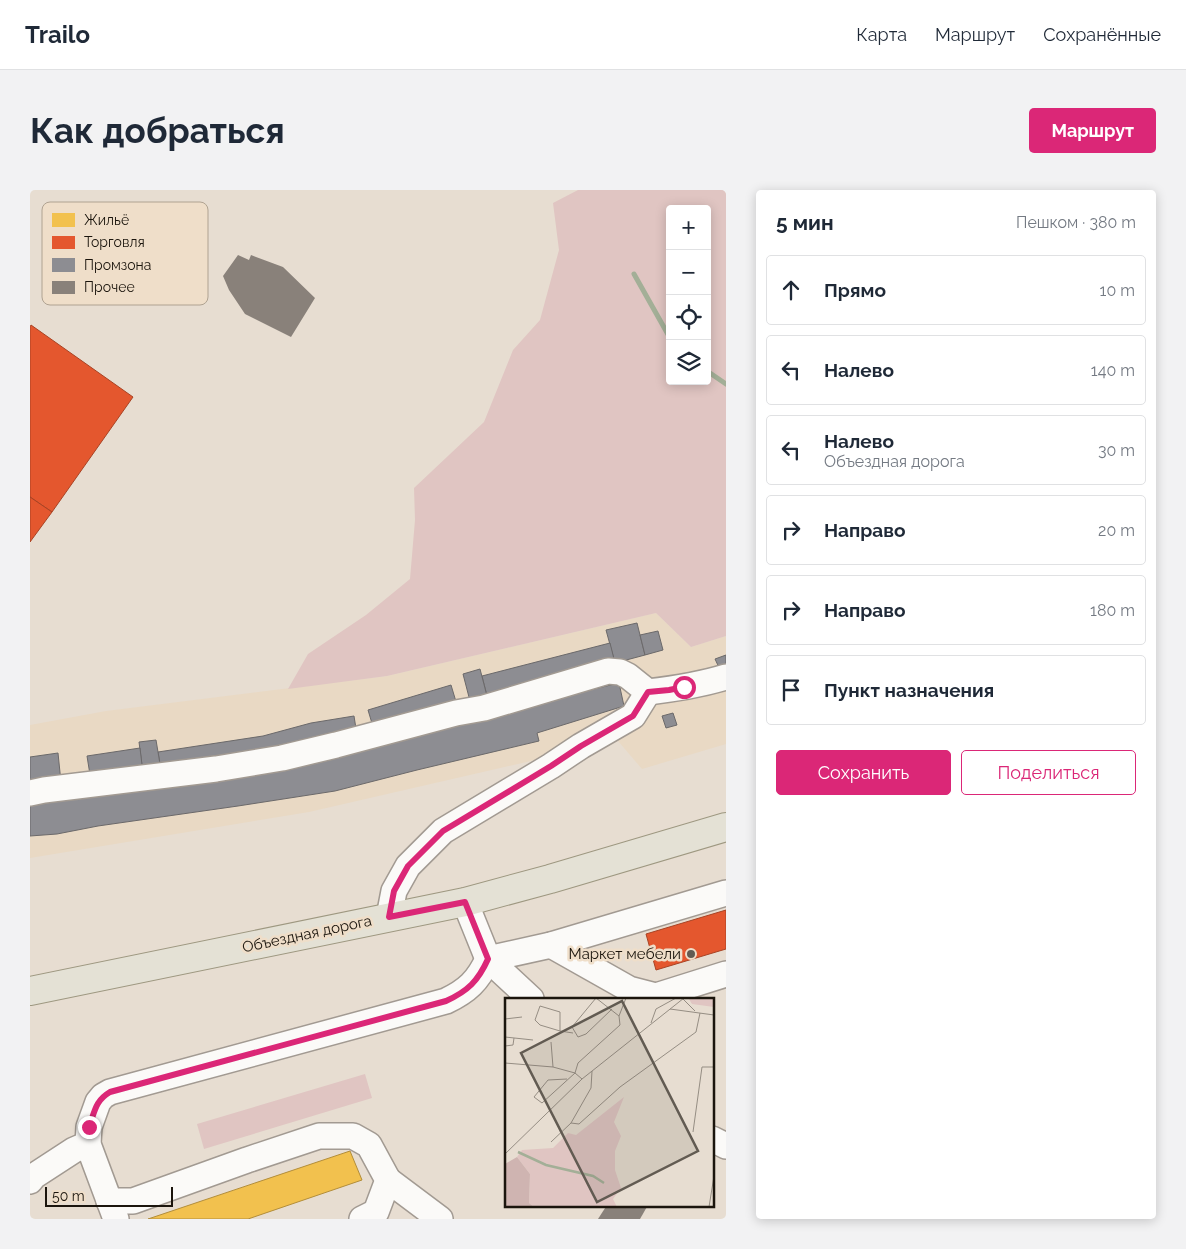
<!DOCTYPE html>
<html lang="ru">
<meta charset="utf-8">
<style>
:root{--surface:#fff;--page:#f2f2f3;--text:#1f2937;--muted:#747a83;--line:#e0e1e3;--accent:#db2777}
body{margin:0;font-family:Raleway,sans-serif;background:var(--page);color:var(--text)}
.controls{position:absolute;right:15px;top:15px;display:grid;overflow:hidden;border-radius:5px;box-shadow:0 2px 12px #0003}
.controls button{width:45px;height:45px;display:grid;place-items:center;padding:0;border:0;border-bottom:1px solid var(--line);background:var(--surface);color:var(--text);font:25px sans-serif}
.scale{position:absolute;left:15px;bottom:12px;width:128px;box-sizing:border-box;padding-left:5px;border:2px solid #1b150d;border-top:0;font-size:14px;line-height:18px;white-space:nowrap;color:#1b150d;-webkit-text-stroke:4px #efdec9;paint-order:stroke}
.stop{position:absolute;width:15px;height:15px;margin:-11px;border:4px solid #db2777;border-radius:50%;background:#fff}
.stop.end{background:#db2777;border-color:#fff;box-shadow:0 1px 5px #0008}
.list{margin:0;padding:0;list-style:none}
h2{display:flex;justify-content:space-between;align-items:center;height:65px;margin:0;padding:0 20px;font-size:21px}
h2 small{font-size:16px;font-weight:400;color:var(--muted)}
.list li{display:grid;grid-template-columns:32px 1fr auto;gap:15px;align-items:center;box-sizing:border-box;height:70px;margin:0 10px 10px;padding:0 10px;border:1px solid var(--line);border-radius:5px}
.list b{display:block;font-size:19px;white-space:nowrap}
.list p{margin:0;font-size:16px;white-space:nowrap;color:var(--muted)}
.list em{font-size:16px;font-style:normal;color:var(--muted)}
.actions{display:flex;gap:10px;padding:15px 20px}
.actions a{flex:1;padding:11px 0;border:1px solid var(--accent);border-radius:5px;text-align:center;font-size:18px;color:var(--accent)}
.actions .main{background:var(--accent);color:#fff}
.icon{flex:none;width:28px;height:28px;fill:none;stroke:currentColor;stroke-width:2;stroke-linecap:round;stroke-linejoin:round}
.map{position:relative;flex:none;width:696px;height:1029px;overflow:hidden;border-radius:5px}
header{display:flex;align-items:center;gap:30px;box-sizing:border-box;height:70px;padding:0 25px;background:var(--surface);border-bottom:1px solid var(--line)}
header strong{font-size:24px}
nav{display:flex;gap:28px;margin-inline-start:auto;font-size:18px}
.intro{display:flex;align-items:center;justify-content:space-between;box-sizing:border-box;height:120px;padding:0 30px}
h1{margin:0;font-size:35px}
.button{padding:12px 22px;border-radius:5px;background:var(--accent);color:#fff;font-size:18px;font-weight:700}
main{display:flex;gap:30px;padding:0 30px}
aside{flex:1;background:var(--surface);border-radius:5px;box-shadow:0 2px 12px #0003}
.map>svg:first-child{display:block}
.built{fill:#e9d9c4}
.green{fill:#e0c5c2;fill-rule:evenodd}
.homes{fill:#f2c14e;stroke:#b28d3a}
.shops{fill:#e4572e;stroke:#a84324}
.industry{fill:#8d8d92;stroke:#6b696a}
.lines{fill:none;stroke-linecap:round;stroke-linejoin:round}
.stream{stroke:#a3af97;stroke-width:5}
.building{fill:#89817a}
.minor-casing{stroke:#a29a92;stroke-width:28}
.major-casing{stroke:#9e9881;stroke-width:30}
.minor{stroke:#fbfaf8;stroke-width:25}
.major{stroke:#e4e1d5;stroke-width:28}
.route{stroke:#db2777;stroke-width:6}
.poi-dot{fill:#625b52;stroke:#efdec9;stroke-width:2}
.labels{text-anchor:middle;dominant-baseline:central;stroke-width:5;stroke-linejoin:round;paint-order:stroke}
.street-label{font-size:15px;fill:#1b150d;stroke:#efdec9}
.poi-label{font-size:15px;fill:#1b150d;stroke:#efdec9;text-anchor:end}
.inset-river{fill:none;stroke:#a3af97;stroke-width:2.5}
.inset-road{fill:none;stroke:#958d83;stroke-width:1}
.view{fill:#625b52;fill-opacity:0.15;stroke:#625b52;stroke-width:2.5}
.inset-edge{fill:none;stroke:#1b150d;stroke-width:2.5}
.key{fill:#efdec9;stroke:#afa291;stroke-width:1}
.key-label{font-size:14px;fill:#1b150d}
</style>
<header>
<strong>Trailo</strong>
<nav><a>Карта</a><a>Маршрут</a><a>Сохранённые</a></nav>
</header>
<div class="intro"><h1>Как добраться</h1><a class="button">Маршрут</a></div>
<main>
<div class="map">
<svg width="696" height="1029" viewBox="0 0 696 1029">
<rect width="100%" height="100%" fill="#e7ddd1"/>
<path class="built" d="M626 423 661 457 696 446V554L612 579 588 551 279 622 0 668V535L76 521 357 486Z"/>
<g class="green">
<path d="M548 0H696V446L661 457 626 423 357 486 258 499 278 464 336 425 380 389 385 330 384 298 454 232 483 160 510 130 529 60 523 13ZM640 19H677V191H640Z"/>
<path d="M335 884 342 908 174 959 167 934Z"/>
</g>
<path class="homes" d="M320 961 332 990 218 1029H118Z"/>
<g class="shops">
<path d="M1 135 103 207 22 322 0 307V137Z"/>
<path d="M0 307 22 322 0 352Z"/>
<path d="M696 720V759L626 780 616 744Z"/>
</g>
<g class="industry">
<path d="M607 433 615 465 585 473 576 440Z"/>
<path d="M628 441 633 460 615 465 610 445Z"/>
<path d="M580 453 585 473 457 506 452 486Z"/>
<path d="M696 465V485L693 486 685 469Z"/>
<path d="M450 479 457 506 440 511 433 484Z"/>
<path d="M589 493 594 516 507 543 509 551 387 580 305 601 208 616 68 636 27 644 0 646V613L472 521Z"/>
<path d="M421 495 427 515 344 540 338 520Z"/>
<path d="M643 523 647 535 636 538 632 526Z"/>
<path d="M324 526 327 545 131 580 128 562 233 546 281 533Z"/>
<path d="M126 550 131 580 113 583 109 552Z"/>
<path d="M110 558 113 583 61 591 57 566Z"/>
<path d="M28 563 31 592 0 597V567Z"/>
</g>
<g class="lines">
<g class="stream">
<path d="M604 84 640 148"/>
<path d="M677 181 696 194"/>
</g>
</g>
<g class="building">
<path d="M208 65 219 70 221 65 253 77 285 108 261 147 215 124 199 100 193 86Z"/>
<path d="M577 1015H618L610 1029H568Z"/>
</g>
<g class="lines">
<defs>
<g id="minor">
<path d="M618 502C644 499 670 495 696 487"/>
<path d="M0 603 14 600 186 579 252 568 306 555 426 523 454 518 578 481 590 482 598 486 618 502 603 526 551 556 521 576 413 641 378 676 364 701 359 727"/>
<path d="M435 712 458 769 501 809"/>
<path d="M521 755 599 799 626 806 696 784"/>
<path d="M682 949 696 956"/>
<path d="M358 990 410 1029"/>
<path d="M0 991 4 986 44 960 58 954"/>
<path d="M79 1011H103L217 970 289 946H323L339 955 358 990 346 1022 332 1029"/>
<path d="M86 1029 58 954 59 937 68 912 73 906 80 902 416 811C437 801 448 791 458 769L521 755 696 703"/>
</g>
<path id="major" d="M0 801 435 712 520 689 696 637"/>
</defs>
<use href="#minor" class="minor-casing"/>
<use href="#major" class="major-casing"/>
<use href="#minor" class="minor"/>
<use href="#major" class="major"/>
</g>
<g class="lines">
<path class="route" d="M59 937C65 921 65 911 80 902L416 811C438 801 448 791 458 769L435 712 359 727 364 701 378 676 413 641 521 576 551 556 603 526 618 502 639 500 654 497"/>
</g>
<circle class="poi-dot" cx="661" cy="764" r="5"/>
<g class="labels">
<g class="street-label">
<text transform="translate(277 744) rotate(-12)">Объездная дорога</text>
</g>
<g class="poi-label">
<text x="651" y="764">Маркет мебели</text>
</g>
</g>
<g transform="translate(475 808)">
<rect width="209" height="209" fill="#e7ddd1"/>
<path d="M209 0V9L187 6 184 1ZM119 99 109 124 116 138 110 153V172L116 190 108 201 112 209H29L24 205 25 176 12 159 17 152 48 150 63 135 71 137Z" fill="#e0c5c2"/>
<path d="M12 159 25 176 24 205 29 209H0V166Z" fill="#cfb4b1"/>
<path class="inset-river" d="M13 154 41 167 88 178 99 185"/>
<path class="inset-road" d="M91 0 67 29 73 39 81 36 107 11M178 1 190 13M165 11 209 17M114 18 121 0M0 21 17 19M146 25 151 11 171 0M55 33V14L35 8 30 22 35 27 55 33 68 35M0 39 28 42M46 44 48 69M0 48 8 47 9 40M0 65 48 69 70 75 77 81M87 73 86 90 66 125 74 126 115 89 191 34 195 15M62 81 43 82 29 99 37 105 70 75 73 65 115 27 114 18 91 0M188 134 197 69H209M46 144 66 125M0 156 77 81 179 0M204 209 209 178"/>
<path class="view" d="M117 3 193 153 92 204 16 55Z"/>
<rect width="209" height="209" class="inset-edge"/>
</g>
<rect x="12" y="12" width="166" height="103" rx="8" class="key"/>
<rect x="22" y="23" width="23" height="14" fill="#f2c14e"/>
<rect x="22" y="46" width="23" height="13" fill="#e4572e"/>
<rect x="22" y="68" width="23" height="14" fill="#8d8d92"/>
<rect x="22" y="91" width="23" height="13" fill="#89817a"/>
<g class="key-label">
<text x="54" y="35">Жильё</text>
<text x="54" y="57">Торговля</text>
<text x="54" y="80">Промзона</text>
<text x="54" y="102">Прочее</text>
</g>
</svg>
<div class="controls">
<button>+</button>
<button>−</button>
<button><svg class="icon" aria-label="locate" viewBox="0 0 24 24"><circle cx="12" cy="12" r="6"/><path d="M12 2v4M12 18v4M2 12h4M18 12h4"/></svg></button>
<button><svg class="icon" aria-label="layers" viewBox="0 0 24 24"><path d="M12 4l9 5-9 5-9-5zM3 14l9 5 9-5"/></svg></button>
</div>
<div class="scale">50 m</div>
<div class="stop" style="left:654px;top:497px"></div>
<div class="stop end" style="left:59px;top:937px"></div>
</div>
<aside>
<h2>5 мин<small>Пешком · 380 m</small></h2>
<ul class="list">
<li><svg class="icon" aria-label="ahead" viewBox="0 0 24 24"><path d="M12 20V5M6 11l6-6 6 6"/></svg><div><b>Прямо</b></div><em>10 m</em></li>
<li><svg class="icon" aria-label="left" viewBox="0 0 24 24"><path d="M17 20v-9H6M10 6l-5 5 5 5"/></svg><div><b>Налево</b></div><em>140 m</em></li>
<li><svg class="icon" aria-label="left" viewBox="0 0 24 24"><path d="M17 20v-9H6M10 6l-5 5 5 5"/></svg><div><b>Налево</b><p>Объездная дорога</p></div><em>30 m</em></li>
<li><svg class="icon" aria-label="right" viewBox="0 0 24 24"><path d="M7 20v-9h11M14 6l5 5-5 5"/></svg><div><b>Направо</b></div><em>20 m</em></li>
<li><svg class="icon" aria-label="right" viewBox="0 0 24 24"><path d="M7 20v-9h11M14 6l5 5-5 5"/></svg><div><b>Направо</b></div><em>180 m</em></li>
<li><svg class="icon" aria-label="arrive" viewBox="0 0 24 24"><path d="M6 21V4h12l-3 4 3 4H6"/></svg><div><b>Пункт назначения</b></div></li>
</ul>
<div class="actions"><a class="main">Сохранить</a><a>Поделиться</a></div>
</aside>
</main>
